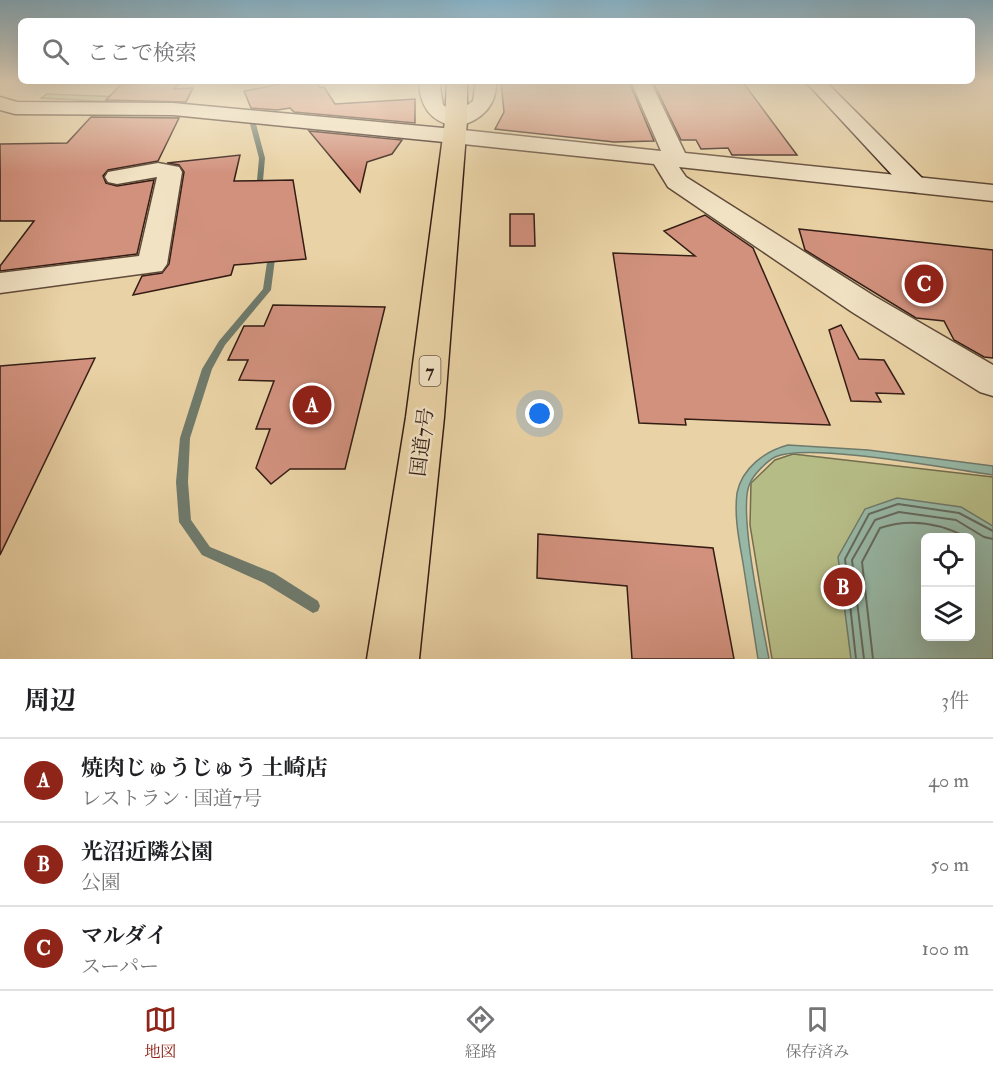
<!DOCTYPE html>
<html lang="ja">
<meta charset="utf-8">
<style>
:root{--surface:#fff;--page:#f6f6f6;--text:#202124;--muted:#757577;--line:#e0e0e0;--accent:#8f2418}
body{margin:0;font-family:"IM FELL Double Pica","Noto Serif JP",serif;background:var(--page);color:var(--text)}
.controls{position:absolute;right:18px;bottom:18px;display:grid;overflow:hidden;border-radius:9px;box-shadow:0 6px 24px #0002}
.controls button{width:54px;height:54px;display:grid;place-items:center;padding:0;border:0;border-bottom:2px solid var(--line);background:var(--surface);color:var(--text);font:30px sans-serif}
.you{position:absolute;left:540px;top:414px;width:21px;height:21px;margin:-15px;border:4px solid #fff;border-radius:50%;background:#1a73e8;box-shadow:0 0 0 9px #1a73e833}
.badge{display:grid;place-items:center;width:39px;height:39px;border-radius:50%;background:var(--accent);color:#fff;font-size:20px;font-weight:700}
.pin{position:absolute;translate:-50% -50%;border:3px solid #fff;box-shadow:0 2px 6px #0006}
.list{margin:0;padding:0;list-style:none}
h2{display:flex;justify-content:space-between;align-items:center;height:78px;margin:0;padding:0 24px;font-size:26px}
h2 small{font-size:20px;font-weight:400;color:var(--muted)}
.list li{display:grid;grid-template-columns:39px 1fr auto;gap:18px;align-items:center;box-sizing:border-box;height:84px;padding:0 24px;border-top:2px solid var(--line)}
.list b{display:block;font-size:22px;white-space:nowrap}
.list p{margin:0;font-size:20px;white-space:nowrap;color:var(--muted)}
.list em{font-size:20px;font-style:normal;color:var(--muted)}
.icon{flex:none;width:33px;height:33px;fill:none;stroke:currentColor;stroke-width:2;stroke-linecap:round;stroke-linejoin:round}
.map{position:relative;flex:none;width:993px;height:659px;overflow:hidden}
.search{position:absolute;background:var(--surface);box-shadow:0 6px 24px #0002;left:18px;right:18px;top:18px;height:66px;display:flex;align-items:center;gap:15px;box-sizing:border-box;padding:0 21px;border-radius:9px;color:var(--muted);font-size:22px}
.sheet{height:330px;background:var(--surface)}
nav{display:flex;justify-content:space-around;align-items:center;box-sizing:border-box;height:84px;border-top:2px solid var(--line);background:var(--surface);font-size:16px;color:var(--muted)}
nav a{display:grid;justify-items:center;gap:3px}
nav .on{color:var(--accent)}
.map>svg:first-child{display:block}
.green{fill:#b6bc86;stroke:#746c4e;stroke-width:1.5;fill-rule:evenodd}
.water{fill:#97b8a6;stroke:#6f7a6c;stroke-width:1.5;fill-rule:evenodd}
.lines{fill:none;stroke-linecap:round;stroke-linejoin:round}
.shore{stroke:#656a5e;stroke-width:2}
.stream{fill:#6f7a6c;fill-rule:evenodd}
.building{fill:#d1917d;stroke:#331d15;stroke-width:1.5}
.street-casing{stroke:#604a39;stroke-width:3}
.secondary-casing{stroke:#331d15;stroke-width:3}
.highway-casing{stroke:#331d15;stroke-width:3}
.street{fill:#f1e2c4;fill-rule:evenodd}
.secondary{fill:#f1e2c4;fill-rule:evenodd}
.highway{fill:#e9d2a5;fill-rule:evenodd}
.labels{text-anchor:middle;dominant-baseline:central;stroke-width:5;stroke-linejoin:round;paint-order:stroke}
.shield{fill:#f1e2c4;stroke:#6c584a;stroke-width:1.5}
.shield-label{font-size:18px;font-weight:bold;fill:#331d15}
.street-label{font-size:20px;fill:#331d15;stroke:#f1e2c4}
</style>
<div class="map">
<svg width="993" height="659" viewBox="0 0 993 659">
<rect width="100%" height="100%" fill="#e9d2a5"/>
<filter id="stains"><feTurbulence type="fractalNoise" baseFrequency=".00333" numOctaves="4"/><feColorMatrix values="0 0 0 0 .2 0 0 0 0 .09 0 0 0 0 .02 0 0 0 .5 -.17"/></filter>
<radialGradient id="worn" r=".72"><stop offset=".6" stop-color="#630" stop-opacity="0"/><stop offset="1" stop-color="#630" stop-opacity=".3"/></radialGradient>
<g class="green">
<path d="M47 94 123 97 116 102 41 98Z"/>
<path d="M793 454 993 477V659H772L750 525 751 483 775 460ZM926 538H970V636H926Z"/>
</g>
<g class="water">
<path d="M788 445 868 450 993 466V475C950 469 809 442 775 457 767 461 754 474 750 483 737 509 763 626 769 659H758C753 627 748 595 743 563 739 540 734 516 737 493 742 468 765 451 788 445Z"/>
<path d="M897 498 961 507 993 526V659H851L838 557 865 509ZM926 538H970V636H926Z"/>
</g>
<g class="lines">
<g class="shore">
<path d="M856 659 845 559 869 514 898 504 959 513 993 531"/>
<path d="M864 659 852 560 875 520 899 512 956 520 984 537 993 539"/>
<path d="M873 659 862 562 880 528C910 518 940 523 968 538"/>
</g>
<g class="stream">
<path d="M253 122 256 124 265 158 262 192 259 194 256 192 259 158 250 124Z"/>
<path d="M269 249H275L276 251 271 290 225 345 212 369 190 438 188 482 191 520 210 547 274 573 318 601 320 606 318 611 313 613 264 583 202 555 179 522 176 482 180 438 202 369 219 341 263 289Z"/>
</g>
</g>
<g class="building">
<path d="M124 81H182L174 89 193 88 186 102 106 100Z"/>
<path d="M298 81H316L320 88 324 87 335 104 415 99V123L294 112 290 108 277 110 251 108 244 91Z"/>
<path d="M501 81H602L630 84 654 141 614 142 495 129 504 112Z"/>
<path d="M714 81H742L797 155H732L728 148 701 149 696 140H681L654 84 716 83Z"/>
<path d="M91 117 179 118 158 161 108 170 103 176 106 183 117 186 154 180 137 254 0 271V266L34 221H0V144L67 143Z"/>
<path d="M309 131 402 140 392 154 367 162 360 192Z"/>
<path d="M240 155 234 181 293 180 306 259 234 265 231 275 133 295 142 276 162 273 169 264 184 172 179 165 167 163Z"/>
<path d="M510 214H534L535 246H510Z"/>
<path d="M705 215 753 248 830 425 685 419 686 425 639 423 613 253 695 256 664 231Z"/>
<path d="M799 229 993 250V358L984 357 954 340 944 321 916 318 805 250Z"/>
<path d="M273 305 385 307 345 469H290L271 484 256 468 270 429H256L274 381 239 380 248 360H228L244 326H264Z"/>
<path d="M841 325 859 359 884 360 904 394 876 393 881 402 851 401 829 330Z"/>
<path d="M95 358 0 555V366Z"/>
<path d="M538 534 713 548 734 659H632L627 586 537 578Z"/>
</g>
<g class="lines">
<defs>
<g id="street">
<path d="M419 81H439L443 105 456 113 473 101 476 81H496C497 107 480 121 456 127 430 121 420 107 419 81Z"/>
<path d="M631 81H650L685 153 993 185V201L679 167 686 177 874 296 993 365V396L980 392 852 312 668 187 654 164 454 143 446 141 443 136 446 131 454 129 661 151Z"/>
<path d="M158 163 179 167 182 172 167 264 162 271 0 293V273L139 256 157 177 117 184 108 182 105 177 108 172Z"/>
</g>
<g id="secondary">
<path d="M805 81H825L924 180 927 185 924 190 915 192 906 190Z"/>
<path d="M0 97 17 102 173 103 454 129 462 131 465 136 462 141 454 143 173 115 15 114 0 110Z"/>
</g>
<path id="highway" d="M447 81H467V121L444 417 419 659H367L406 417 445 121Z"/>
</defs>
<use href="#street" class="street-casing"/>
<use href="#secondary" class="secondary-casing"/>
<use href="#highway" class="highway-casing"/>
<use href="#street" class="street"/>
<use href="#secondary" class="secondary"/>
<use href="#highway" class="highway"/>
</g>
<linearGradient id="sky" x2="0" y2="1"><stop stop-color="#87b6ce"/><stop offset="0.47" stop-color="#f5ebd6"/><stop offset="1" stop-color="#f5ebd6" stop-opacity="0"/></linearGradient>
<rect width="993" height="173" fill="url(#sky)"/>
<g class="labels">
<rect class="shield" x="419.5" y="356" width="21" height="30" rx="4.5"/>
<g class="shield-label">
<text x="430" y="371">7</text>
</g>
<g class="street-label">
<text transform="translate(422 442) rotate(-83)">国道7号</text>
</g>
</g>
<rect width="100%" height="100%" filter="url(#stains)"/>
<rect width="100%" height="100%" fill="url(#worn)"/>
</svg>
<div class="controls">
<button><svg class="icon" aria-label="locate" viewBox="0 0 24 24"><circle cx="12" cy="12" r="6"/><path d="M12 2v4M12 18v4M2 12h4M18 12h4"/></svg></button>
<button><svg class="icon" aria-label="layers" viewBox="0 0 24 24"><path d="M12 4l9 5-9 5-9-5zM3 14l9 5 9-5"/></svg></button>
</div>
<div class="you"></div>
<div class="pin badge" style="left:312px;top:405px">A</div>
<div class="pin badge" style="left:843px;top:587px">B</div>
<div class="pin badge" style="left:924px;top:284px">C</div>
<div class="search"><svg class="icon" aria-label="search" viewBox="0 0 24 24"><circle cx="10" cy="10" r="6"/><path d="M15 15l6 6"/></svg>ここで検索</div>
</div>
<section class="sheet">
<h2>周辺<small>3件</small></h2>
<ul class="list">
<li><span class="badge">A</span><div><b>焼肉じゅうじゅう 土崎店</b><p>レストラン · 国道7号</p></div><em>40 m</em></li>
<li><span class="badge">B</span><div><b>光沼近隣公園</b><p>公園</p></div><em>50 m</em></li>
<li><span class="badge">C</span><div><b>マルダイ</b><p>スーパー</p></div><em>100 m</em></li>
</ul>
</section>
<nav>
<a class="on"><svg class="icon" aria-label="map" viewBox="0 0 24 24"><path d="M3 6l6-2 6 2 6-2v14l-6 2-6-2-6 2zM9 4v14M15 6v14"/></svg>地図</a>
<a><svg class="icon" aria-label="directions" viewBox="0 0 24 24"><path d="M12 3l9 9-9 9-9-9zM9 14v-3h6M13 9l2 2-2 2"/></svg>経路</a>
<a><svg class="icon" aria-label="saved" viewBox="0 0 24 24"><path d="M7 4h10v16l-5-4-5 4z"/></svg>保存済み</a>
</nav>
